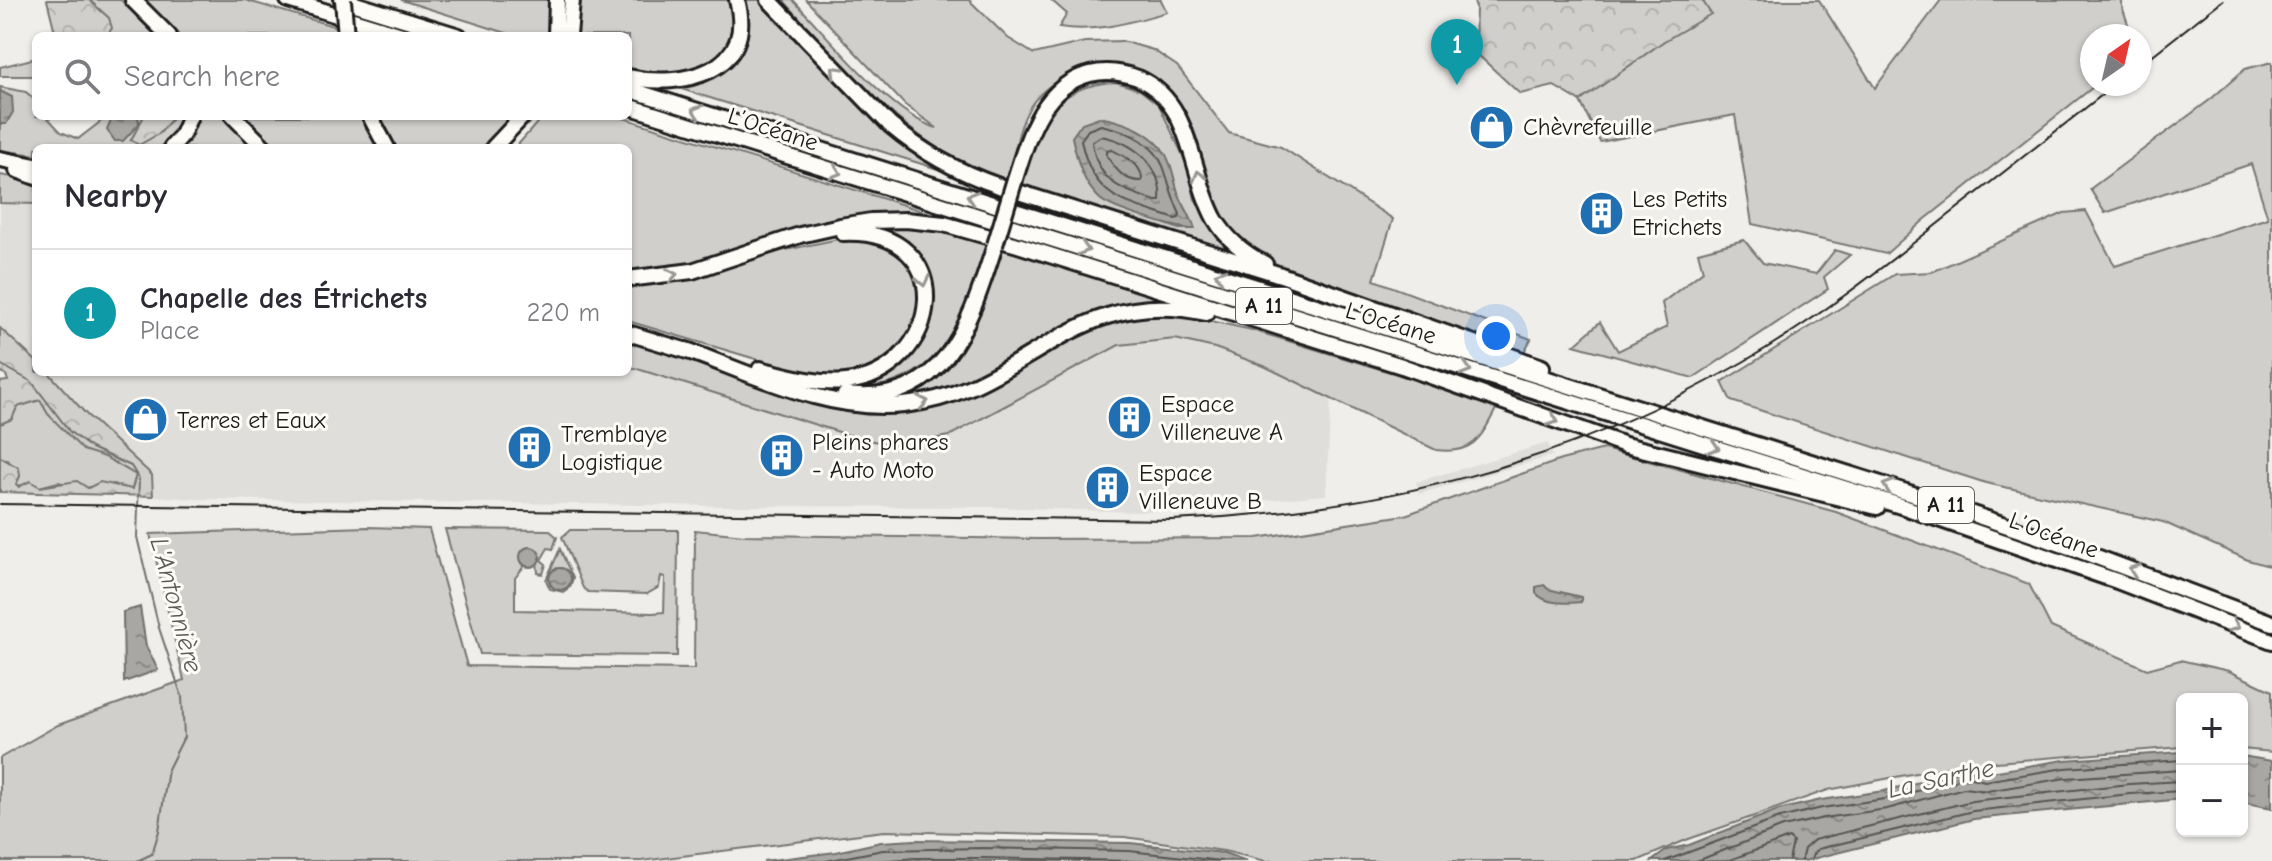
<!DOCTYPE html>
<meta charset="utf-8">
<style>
:root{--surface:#fff;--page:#f2f2f3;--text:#2b2b33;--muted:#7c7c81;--line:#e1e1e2;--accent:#ea580c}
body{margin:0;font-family:"Comic Neue",sans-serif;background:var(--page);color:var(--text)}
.controls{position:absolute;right:24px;bottom:24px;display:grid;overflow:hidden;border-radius:12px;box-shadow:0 2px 6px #0004}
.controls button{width:72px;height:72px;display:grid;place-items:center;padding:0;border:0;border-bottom:2px solid var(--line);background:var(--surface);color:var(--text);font:40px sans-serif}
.compass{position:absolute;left:2080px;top:24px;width:72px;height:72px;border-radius:50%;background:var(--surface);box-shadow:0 2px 6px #0004;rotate:34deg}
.you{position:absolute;left:1496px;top:336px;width:28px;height:28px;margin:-20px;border:6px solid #fff;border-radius:50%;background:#1a73e8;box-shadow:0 0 0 12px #1a73e833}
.badge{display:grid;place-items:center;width:52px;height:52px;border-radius:50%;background:var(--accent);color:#fff;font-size:26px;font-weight:700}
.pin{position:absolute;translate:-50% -66px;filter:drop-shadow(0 2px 4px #0008)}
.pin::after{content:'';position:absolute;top:42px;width:28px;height:24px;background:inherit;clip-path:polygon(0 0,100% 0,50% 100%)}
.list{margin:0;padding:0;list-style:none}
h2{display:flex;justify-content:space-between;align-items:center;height:104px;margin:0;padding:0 32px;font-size:34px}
h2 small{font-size:26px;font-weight:400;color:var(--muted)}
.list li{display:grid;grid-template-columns:52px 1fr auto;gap:24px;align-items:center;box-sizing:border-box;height:128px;padding:0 32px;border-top:2px solid var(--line)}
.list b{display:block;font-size:30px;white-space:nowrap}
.list p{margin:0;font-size:26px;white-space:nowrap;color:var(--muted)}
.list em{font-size:26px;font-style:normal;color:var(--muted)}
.icon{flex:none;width:44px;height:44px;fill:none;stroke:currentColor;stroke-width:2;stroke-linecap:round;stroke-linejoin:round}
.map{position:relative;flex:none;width:2272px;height:861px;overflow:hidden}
.search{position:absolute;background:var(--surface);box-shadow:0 2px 6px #0004;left:32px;top:32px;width:600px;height:88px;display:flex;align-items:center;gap:20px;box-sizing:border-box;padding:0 28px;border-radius:12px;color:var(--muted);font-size:30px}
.panel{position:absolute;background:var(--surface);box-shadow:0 2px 6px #0004;left:32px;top:144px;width:600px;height:232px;border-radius:12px}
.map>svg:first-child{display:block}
.built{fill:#e0deda}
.grass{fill:#d0cfcc;stroke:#767674;stroke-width:2;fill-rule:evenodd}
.forest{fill:url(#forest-crowns);stroke:#767674;stroke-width:2}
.water{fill:url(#water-ripples);stroke:#706f6d;stroke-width:2}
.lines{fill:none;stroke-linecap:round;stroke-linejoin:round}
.shore{stroke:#545452;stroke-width:2}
.stream{stroke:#706f6d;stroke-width:2}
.highway-casing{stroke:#1c1c1c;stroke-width:20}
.highway{stroke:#fdfcf7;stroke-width:14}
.rail{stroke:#1c1c1c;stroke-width:2}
.highway-bridge-casing{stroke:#1c1c1c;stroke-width:20;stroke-linecap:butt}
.highway-bridge{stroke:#fdfcf7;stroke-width:14}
.oneway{stroke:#989794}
.labels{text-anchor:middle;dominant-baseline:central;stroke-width:6;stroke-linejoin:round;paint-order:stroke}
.shield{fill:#fdfcf7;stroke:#605f5e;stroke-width:2}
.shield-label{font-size:22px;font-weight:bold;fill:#1c1c1c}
.poi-label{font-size:24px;fill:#1c1c1c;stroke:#fdfcf7;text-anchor:start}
.street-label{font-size:24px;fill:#1c1c1c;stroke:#fdfcf7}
.water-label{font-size:26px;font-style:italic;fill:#5b5b59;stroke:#fdfcf7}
</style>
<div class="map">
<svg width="2272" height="861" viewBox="0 0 2272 861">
<defs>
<pattern id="forest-crowns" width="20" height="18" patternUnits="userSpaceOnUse" patternTransform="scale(2)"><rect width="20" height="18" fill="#d0cfcc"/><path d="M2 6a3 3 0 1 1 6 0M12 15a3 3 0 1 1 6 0" fill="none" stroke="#b2b1af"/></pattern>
<pattern id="water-ripples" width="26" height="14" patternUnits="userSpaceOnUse" patternTransform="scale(2)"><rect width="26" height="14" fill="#a8a7a3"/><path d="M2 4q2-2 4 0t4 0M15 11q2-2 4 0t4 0" fill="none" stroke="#888784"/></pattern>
</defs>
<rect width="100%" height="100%" fill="#f0eeea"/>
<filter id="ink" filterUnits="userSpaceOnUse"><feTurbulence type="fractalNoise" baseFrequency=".0125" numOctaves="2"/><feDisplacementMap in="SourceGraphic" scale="16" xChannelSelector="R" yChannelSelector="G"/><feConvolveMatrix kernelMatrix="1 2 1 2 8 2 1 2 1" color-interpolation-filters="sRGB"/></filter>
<g filter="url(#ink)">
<g class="built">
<path d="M0 203 36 204V361L0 328Z"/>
<path d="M1175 339 1215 348 1264 366 1331 398 1326 495 1136 512 991 507 726 506 195 499 153 496 152 475 86 414 48 372H628V366L858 438 1034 388 1119 345Z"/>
<path d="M1548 443 1553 456 1419 494 1416 482Z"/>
</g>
<g class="grass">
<path d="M89 0H121L156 36H95L109 18Z"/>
<path d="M137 0H245L340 28 341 36H172Z"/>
<path d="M401 0H550L552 36H516Z"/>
<path d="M577 0H730C744 44 708 76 665 76 653 77 640 73 628 71V36H574Z"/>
<path d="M744 0H763L865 109 899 140 970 179 681 89C724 75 754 47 744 0Z"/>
<path d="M783 0H793C827 35 892 116 937 128L905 105 806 0H969L1008 38 1034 54 1085 42 1122 41 1153 50 1177 66 1229 133 1281 147 1393 219 1374 280 1531 339 1524 352C1469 333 1414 314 1359 294 1323 282 1284 272 1252 250 1186 206 1221 106 1135 70 1119 63 1098 62 1082 68 1020 94 1021 124 1008 182 912 152 849 71 783 0Z"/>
<path d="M1051 0H1161L1167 12C1131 22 1097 33 1059 27L1067 14Z"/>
<path d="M1702 0H1819L1875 88 1941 0H2120L2132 36H2092V84H2097L1923 221 1886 254 1752 224 1735 115 1600 142 1580 101 1664 41 1710 14Z"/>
<path d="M36 58V76H0V67Z"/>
<path d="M2272 62V567L2248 560 2163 522 1986 483 1731 401 1722 382 1895 274 1932 272 2064 213 2086 211 2115 266 2268 218 2251 164 2105 213 2090 189 2211 99 2245 69Z"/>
<path d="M1116 82 1140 90 1159 105 1186 162 1195 199 1234 255 1018 188C1038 131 1047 85 1116 82ZM1162 149C1171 163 1173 177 1178 193 1183 206 1191 215 1194 229H1179L1133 212Z"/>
<path d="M0 87 26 92 36 101V116H46L61 132 78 139 108 116H113L111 119 139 124 138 116H144L131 140 160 133 174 116H182L168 142 159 148H36V155L0 150V124H6Z"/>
<path d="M193 116H226L256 148H177Z"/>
<path d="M237 116H365L382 148H270Z"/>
<path d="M380 116H519L488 148H397Z"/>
<path d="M543 116H617L955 221 883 215 697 267 628 276V148H515Z"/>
<path d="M0 175 36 181V204L0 203Z"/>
<path d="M863 226 935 229 989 243C963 317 944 388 851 389 863 386 877 383 887 377 925 351 956 286 914 248 900 236 881 231 863 226Z"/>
<path d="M848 237 891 245 912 266 922 298 911 337 889 360 849 378 813 376 628 321V283L717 270 781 251Z"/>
<path d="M1744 240 1763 263 1816 274 1835 250 1850 255 1824 277 1828 289 1693 378 1574 345 1600 322 1618 351 1667 327 1662 303 1703 271 1698 252Z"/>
<path d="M1000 247 1178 301C1123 296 1073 317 1027 347 1011 357 996 370 980 378 948 395 914 398 878 401L932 380 974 328Z"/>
<path d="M1174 313 1252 330 1498 405C1482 436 1475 455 1436 450L1264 366 1215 348 1175 339 1119 345 949 436 899 446 858 438 628 366V340L843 409 866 412 904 410 1095 325 1131 315Z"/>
<path d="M40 400 48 414 83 449 105 457 136 475 132 489H122L114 484 88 488 58 482 39 487 16 485 20 476 8 460 0 457V424L12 419 17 407Z"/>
<path d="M1604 449 1836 512 2029 584 2051 627 2147 669 2180 660 2229 671 2272 691V752L2242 749V699H2182V747L1958 765 1828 790 1686 840 1637 861H1266L1224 851 1125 837 884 831 641 861H0V758L58 725 184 680 150 534 368 527 429 529 467 666 694 669 695 530 745 535 1038 539 1257 538 1405 515 1561 460Z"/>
<path d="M445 529 549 530 557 537 553 549 548 548 541 560 546 564 543 574 538 573 536 549 530 547 524 549 522 563 525 565 515 578V610L653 613 664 612 665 577 661 576 659 587 647 594 588 592 583 588 562 537 570 530H678L677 656 480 654Z"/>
<path d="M560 549 573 578 570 587 563 592 550 589 546 580ZM562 568 571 579 565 589 551 586 549 579 554 569Z"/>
</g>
<g class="forest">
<path d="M47 0H89L109 18 112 28 108 34 98 33 95 36H56Z"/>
<path d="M1473 0H1702L1711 14 1664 41 1580 101 1554 86 1520 94 1475 52 1476 7Z"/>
<path d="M144 116H174L160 133 139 145 131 140Z"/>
<path d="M0 328 36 361V372H48L86 414 152 475 153 496 0 492V457L19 468 20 476 16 484 19 487 30 481 40 487 77 481 88 488 100 482 132 489 136 475 105 457 83 450 48 414 40 400 17 407 12 419 0 424V382L8 381 6 375 0 371Z"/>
</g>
<g class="water">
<path d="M0 91 12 97 13 112 6 124H0Z"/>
<path d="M113 116H138L139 124 123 141H115L107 130Z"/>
<path d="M1099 117C1127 122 1160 134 1170 164 1174 174 1175 185 1179 195 1184 207 1191 216 1195 229 1177 229 1113 210 1100 199 1082 183 1077 159 1072 137L1082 123Z"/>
<circle cx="530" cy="557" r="10"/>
<circle cx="560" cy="579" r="11"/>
<path d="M1544 585 1548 589 1581 597V602C1566 603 1546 605 1536 593V587Z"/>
<path d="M140 607 146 646 158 670 124 682 123 612Z"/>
<path d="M2182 752V799L1974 819 1804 861H1652L1667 850 1689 845 1778 810 1821 800 1884 791 1951 774 1964 765 1973 771 1985 773 2064 760Z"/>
<path d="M2242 756 2272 761V808L2242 802Z"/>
<path d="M915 840 1130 843 1224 853 1247 861H763L836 852 881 842Z"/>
</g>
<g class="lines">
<g class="shore">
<path d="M1101 125C1124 130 1153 141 1163 166 1169 182 1172 198 1180 214L1179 218 1175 219C1124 201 1093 200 1081 140L1088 130Z"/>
<path d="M1101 136C1133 142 1163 165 1160 201H1156C1120 189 1098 183 1092 142Z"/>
<path d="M1112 150C1125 157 1143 164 1142 181 1125 182 1116 170 1107 156V151Z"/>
<path d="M826 861 883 850 983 848 1129 851 1221 861"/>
<path d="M878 861 915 858H983L1133 861"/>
<path d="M1665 861 1780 818 1822 808 1885 799 1953 782 1963 776 1985 781 2065 768 2182 760"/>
<path d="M1697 861 1783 827 1824 818 1887 809 1964 788 1987 791 2066 778 2182 770"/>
<path d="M1727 861 1789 838 1793 842 1789 861"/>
<path d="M1801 861 1804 849 1814 840 1972 801 2129 784 2182 781"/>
<path d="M1811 861 1813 854 1818 849 1973 811 2130 794 2182 791"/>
</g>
<path class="stream" d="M0 364 32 382 70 432 91 448 131 466 139 479 137 537 159 628 182 697 184 737 168 769 159 831 152 854 137 861"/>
<defs>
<g id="highway">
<path d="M133 0 169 36"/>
<path d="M288 0 405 36"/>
<path d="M342 0 459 36"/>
<path d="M769 0 890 125C923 153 958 172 999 186L1281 275 1542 367"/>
<path d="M556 36 557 0"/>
<path d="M569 36 572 0"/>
<path d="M628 77C682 89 757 72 737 0"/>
<path d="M628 89 1922 497 2070 547 2272 623"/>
<path d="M628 106 1901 506 2117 581 2272 641"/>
<path d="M233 116 265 148"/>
<path d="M370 116 387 148"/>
<path d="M171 148 182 135 190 116"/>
<path d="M493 148 523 116"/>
<path d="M0 159 36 166"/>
<path d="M17 170 36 177"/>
<path d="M1015 179C1028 138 1042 86 1090 74 1106 70 1122 72 1138 78 1194 103 1189 172 1215 219 1226 238 1245 254 1265 264"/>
<path d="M628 279 692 271 800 235 840 226 871 221 906 220 944 224 1018 245 1402 366 1625 445 1877 507"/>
<path d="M628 333 694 353"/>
<path d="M686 350C755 375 829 413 904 405 1023 393 1073 282 1206 313"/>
<path d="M760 369C788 376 817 385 846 382 943 371 963 228 843 233"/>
<path d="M845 395C946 407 970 322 995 245"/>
</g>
</defs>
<use href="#highway" class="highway-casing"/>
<use href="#highway" class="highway"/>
<g class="rail">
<path d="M2140 65 2223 0"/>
<path d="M0 504 1172 520C1379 511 1562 466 1743 362 1813 322 1877 272 1940 222 1998 176 2057 130 2116 84"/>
</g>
<defs>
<g id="highway-bridge">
<path d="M343 0 346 36"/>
<path d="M995 245 1015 179"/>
</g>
</defs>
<use href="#highway-bridge" class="highway-bridge-casing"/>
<use href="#highway-bridge" class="highway-bridge"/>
</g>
<defs><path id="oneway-chevron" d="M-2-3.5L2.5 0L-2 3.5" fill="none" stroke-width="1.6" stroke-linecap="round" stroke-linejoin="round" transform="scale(2)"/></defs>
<g class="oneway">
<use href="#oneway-chevron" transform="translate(836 71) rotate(-134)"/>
<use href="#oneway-chevron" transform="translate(697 111) rotate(-162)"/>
<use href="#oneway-chevron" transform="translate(836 172) rotate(18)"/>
<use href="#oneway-chevron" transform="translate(1199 176) rotate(-105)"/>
<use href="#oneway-chevron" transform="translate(972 197) rotate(-163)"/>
<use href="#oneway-chevron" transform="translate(1084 249) rotate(17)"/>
<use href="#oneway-chevron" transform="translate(672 275) rotate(-10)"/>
<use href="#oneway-chevron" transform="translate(1220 275) rotate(-163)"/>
<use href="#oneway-chevron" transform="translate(923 281) rotate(78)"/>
<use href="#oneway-chevron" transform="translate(1466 369) rotate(17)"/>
<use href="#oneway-chevron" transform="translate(923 402) rotate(-11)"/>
<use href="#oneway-chevron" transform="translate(1553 420) rotate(20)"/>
<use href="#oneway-chevron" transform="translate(1714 447) rotate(17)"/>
<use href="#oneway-chevron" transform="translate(1888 486) rotate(-162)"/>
<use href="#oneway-chevron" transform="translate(2134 570) rotate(-160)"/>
<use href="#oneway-chevron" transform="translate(2234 626) rotate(22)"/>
</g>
</g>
<defs>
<symbol id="shop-disc" viewBox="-11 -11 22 22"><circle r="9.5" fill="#1f6fb2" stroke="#fdfcf7"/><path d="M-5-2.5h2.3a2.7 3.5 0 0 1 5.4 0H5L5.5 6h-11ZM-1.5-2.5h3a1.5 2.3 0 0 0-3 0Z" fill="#fff"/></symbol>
<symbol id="building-disc" viewBox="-11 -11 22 22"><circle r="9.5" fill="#1f6fb2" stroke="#fdfcf7"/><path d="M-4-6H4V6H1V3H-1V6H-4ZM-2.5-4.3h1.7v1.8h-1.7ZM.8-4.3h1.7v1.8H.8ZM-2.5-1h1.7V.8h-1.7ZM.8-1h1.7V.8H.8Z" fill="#fff"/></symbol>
</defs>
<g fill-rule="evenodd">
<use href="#shop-disc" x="1466" y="102" width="51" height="51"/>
<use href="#building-disc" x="1576" y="188" width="51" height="51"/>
<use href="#building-disc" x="1104" y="392" width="51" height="51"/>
<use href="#shop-disc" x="120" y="394" width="51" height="51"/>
<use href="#building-disc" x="504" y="422" width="51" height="51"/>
<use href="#building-disc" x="756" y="430" width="51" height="51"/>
<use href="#building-disc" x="1082" y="462" width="51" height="51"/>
</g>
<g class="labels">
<g class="shield">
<rect x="1236" y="288" width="56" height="36" rx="6"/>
<rect x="1918" y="487" width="56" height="36" rx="6"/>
</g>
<g class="shield-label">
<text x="1264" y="306">A 11</text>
<text x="1946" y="505">A 11</text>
</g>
<g class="poi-label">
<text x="1523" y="127">Chèvrefeuille</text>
<text x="1632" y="199">Les Petits<tspan x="1632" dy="28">Etrichets</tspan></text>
<text x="1161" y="404">Espace<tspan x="1161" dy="28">Villeneuve A</tspan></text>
<text x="177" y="420">Terres et Eaux</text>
<text x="561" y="434">Tremblaye<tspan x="561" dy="28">Logistique</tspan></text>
<text x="812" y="442">Pleins phares<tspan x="812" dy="28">- Auto Moto</tspan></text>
<text x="1139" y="473">Espace<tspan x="1139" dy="28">Villeneuve B</tspan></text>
</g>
<g class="street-label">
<text transform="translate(773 129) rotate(18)">L’Océane</text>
<text transform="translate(1391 323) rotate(17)">L’Océane</text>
<text transform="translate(2054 535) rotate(20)">L’Océane</text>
</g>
<g class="water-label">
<text transform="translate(176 605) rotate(75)">L'Antonnière</text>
<text transform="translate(1941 779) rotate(-12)">La Sarthe</text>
</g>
</g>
</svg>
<div class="controls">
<button>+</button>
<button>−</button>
</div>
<svg class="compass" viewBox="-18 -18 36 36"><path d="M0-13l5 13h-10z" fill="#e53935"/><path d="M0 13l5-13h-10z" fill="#7c7c81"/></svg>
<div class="you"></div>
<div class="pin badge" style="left:1457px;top:85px;background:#0f9aa8">1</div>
<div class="search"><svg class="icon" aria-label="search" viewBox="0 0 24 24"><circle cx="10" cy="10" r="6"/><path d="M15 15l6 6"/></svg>Search here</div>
<section class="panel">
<h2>Nearby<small></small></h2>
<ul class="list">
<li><span class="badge" style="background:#0f9aa8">1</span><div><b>Chapelle des Étrichets</b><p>Place</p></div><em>220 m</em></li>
</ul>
</section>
</div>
